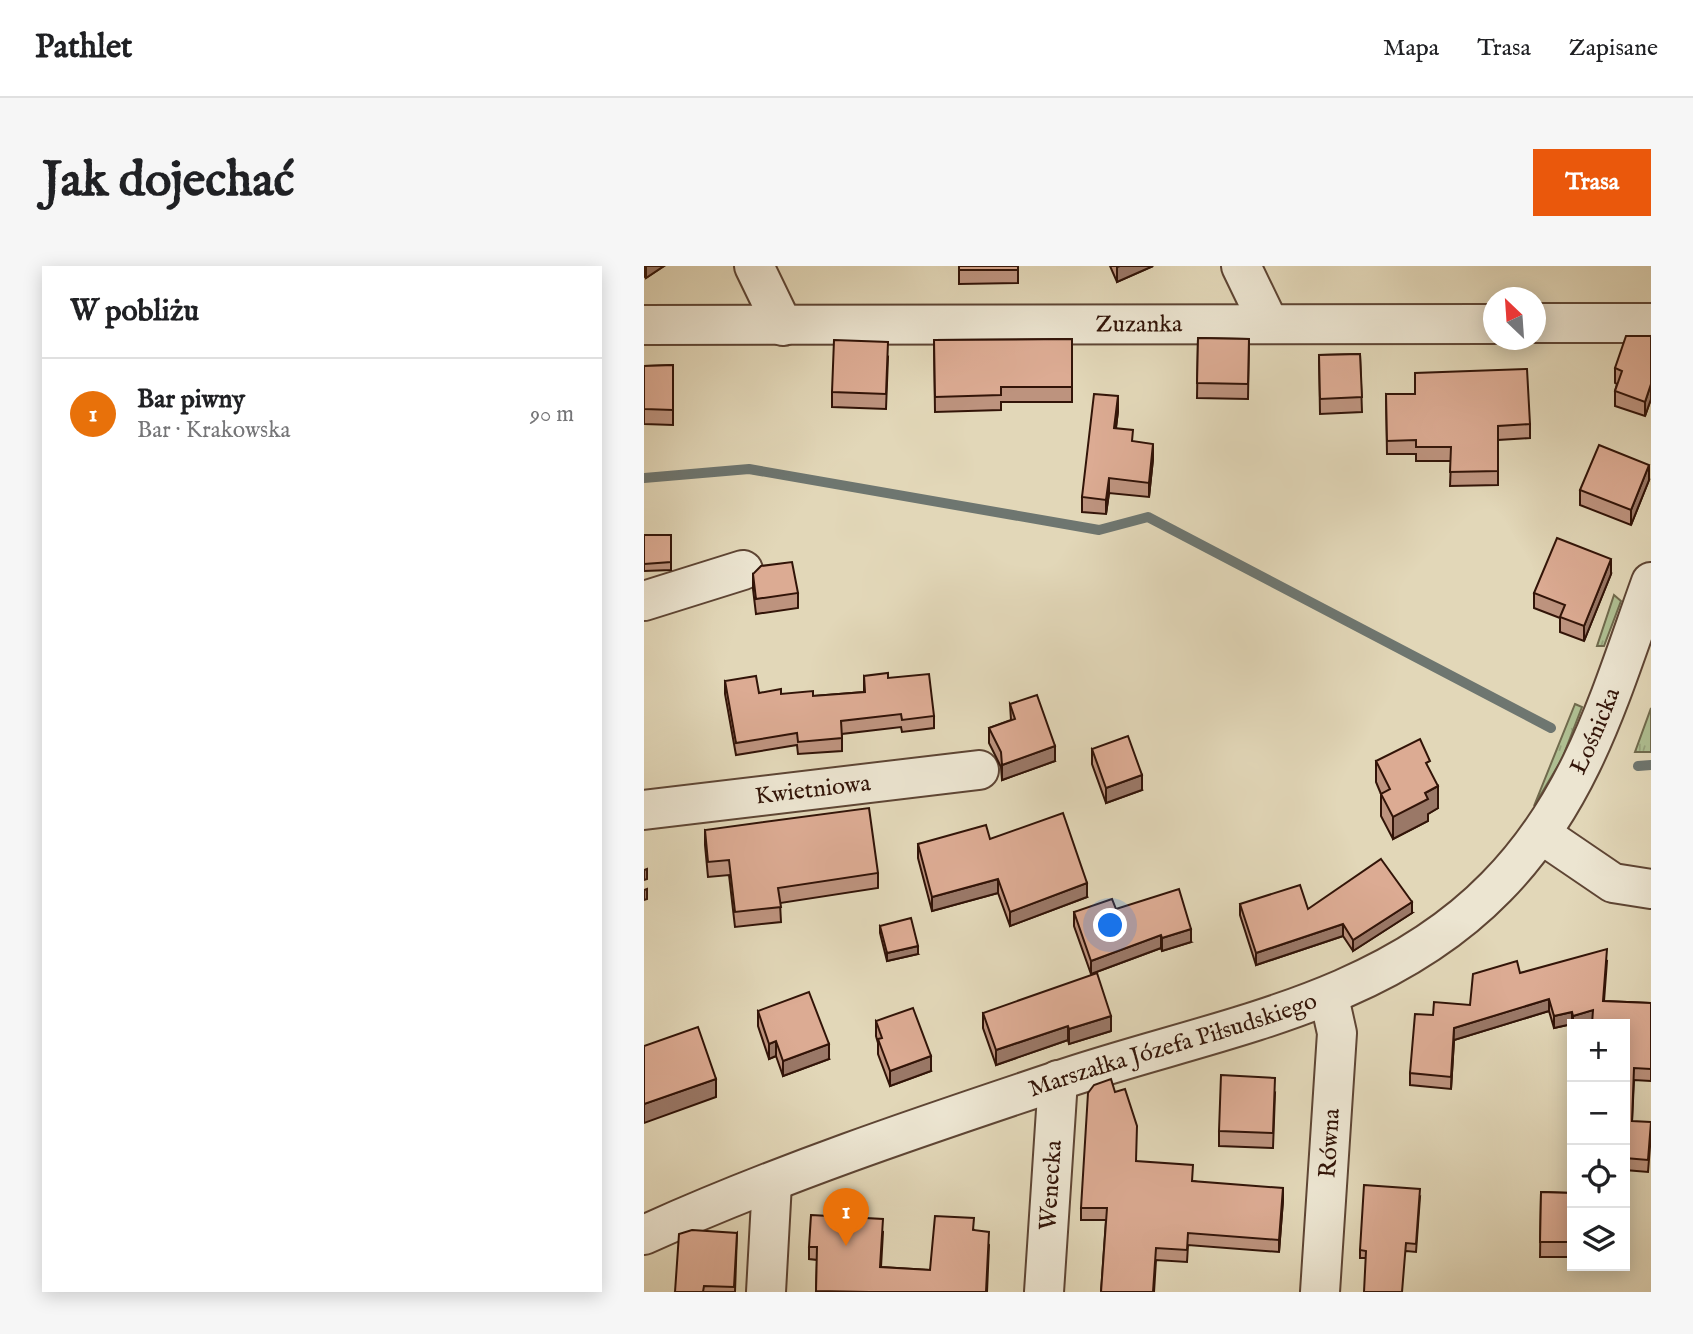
<!DOCTYPE html>
<html lang="pl">
<meta charset="utf-8">
<style>
:root{--surface:#fff;--page:#f6f6f6;--text:#202124;--muted:#757577;--line:#e0e0e0;--accent:#ea580c}
body{margin:0;font-family:"IM FELL English",serif;background:var(--page);color:var(--text)}
.controls{position:absolute;right:21px;bottom:21px;display:grid;overflow:hidden;border-radius:0px;box-shadow:0 4px 18px #0003}
.controls button{width:63px;height:63px;display:grid;place-items:center;padding:0;border:0;border-bottom:2px solid var(--line);background:var(--surface);color:var(--text);font:35px sans-serif}
.compass{position:absolute;left:839px;top:21px;width:63px;height:63px;border-radius:50%;background:var(--surface);box-shadow:0 4px 18px #0003;rotate:335deg}
.you{position:absolute;left:467px;top:660px;width:24px;height:24px;margin:-18px;border:5px solid #fff;border-radius:50%;background:#1a73e8;box-shadow:0 0 0 10px #1a73e833}
.badge{display:grid;place-items:center;width:46px;height:46px;border-radius:50%;background:var(--accent);color:#fff;font-size:23px;font-weight:700}
.pin{position:absolute;translate:-50% -58px;filter:drop-shadow(0 2px 4px #0008)}
.pin::after{content:'';position:absolute;top:37px;width:24px;height:21px;background:inherit;clip-path:polygon(0 0,100% 0,50% 100%)}
.list{margin:0;padding:0;list-style:none}
h2{display:flex;justify-content:space-between;align-items:center;height:91px;margin:0;padding:0 28px;font-size:30px}
h2 small{font-size:23px;font-weight:400;color:var(--muted)}
.list li{display:grid;grid-template-columns:46px 1fr auto;gap:21px;align-items:center;box-sizing:border-box;height:112px;padding:0 28px;border-top:2px solid var(--line)}
.list b{display:block;font-size:26px;white-space:nowrap}
.list p{margin:0;font-size:23px;white-space:nowrap;color:var(--muted)}
.list em{font-size:23px;font-style:normal;color:var(--muted)}
.icon{flex:none;width:38px;height:38px;fill:none;stroke:currentColor;stroke-width:2;stroke-linecap:round;stroke-linejoin:round}
.map{position:relative;flex:none;width:1007px;height:1026px;overflow:hidden;border-radius:0px}
header{display:flex;align-items:center;gap:42px;box-sizing:border-box;height:98px;padding:0 35px;background:var(--surface);border-bottom:2px solid var(--line)}
header strong{font-size:33px}
nav{display:flex;gap:38px;margin-inline-start:auto;font-size:24px}
.intro{display:flex;align-items:center;justify-content:space-between;box-sizing:border-box;height:168px;padding:0 42px}
h1{margin:0;font-size:49px}
.button{padding:18px 32px;border-radius:0px;background:var(--accent);color:#fff;font-size:24px;font-weight:700}
main{display:flex;gap:42px;padding:0 42px}
aside{flex:1;background:var(--surface);border-radius:0px;box-shadow:0 4px 18px #0003}
.map>svg:first-child{display:block}
.grass{fill:url(#grass-tufts);stroke:#706a4d;stroke-width:2}
.lines{fill:none;stroke-linecap:round;stroke-linejoin:round}
.stream{stroke:#6e7670;stroke-width:10}
.minor-casing{stroke:#5e4534;stroke-width:42}
.minor{stroke:#ece5d1;stroke-width:38}
.wall{fill:#bd937e;stroke:#321408;stroke-width:2}
.shaded-wall{fill:#9a7867;stroke:#321408;stroke-width:2}
.building{fill:#dcab93;stroke:#321408;stroke-width:2}
.labels{text-anchor:middle;dominant-baseline:central;stroke-width:5;stroke-linejoin:round;paint-order:stroke}
.street-label{font-size:24px;fill:#321408;stroke:#ece5d1}
</style>
<header>
<strong>Pathlet</strong>
<nav><a>Mapa</a><a>Trasa</a><a>Zapisane</a></nav>
</header>
<div class="intro"><h1>Jak dojechać</h1><a class="button">Trasa</a></div>
<main>
<aside>
<h2>W pobliżu<small></small></h2>
<ul class="list">
<li><span class="badge" style="background:#e8710a">1</span><div><b>Bar piwny</b><p>Bar · Krakowska</p></div><em>90 m</em></li>
</ul>
</aside>
<div class="map">
<svg width="1007" height="1026" viewBox="0 0 1007 1026">
<defs>
<pattern id="grass-tufts" width="24" height="20" patternUnits="userSpaceOnUse" patternTransform="scale(1.75)"><rect width="24" height="20" fill="#afbf92"/><path d="M3 7l-1-3M5 7V3M7 7l1-3M15 17l-1-3M17 17v-4M19 17l1-3" fill="none" stroke="#97a37c"/></pattern>
</defs>
<rect width="100%" height="100%" fill="#e2d7b8"/>
<filter id="stains"><feTurbulence type="fractalNoise" baseFrequency=".00286" numOctaves="4"/><feColorMatrix values="0 0 0 0 .2 0 0 0 0 .09 0 0 0 0 .02 0 0 0 .5 -.17"/></filter>
<radialGradient id="worn" r=".72"><stop offset=".6" stop-color="#630" stop-opacity="0"/><stop offset="1" stop-color="#630" stop-opacity=".3"/></radialGradient>
<g class="grass">
<path d="M970 329 977 335 960 380H953Z"/>
<path d="M931 438 938 441 918 493 890 540Z"/>
<path d="M1007 442V486H991Z"/>
</g>
<g class="lines">
<g class="stream">
<path d="M0 212 105 203 455 264 504 251 907 462"/>
<path d="M994 500 1007 499"/>
</g>
<defs>
<g id="minor">
<path d="M110 0 139 60"/>
<path d="M597 0 625 58"/>
<path d="M892 57H1007"/>
<path id="s1" d="M0 59 850 58"/>
<path d="M0 335 99 304"/>
<path id="s2" d="M0 544 335 504"/>
<path d="M897 568 969 617 1007 623"/>
<path id="s3" d="M0 969C132 909 275 861 413 815 566 763 735 741 852 621 938 534 967 427 1007 316"/>
<path d="M122 1026 128 917"/>
<path id="s4" d="M400 1026 414 814"/>
<path id="s5" d="M676 1026 693 767 685 731"/>
</g>
</defs>
<use href="#minor" class="minor-casing"/>
<use href="#minor" class="minor"/>
</g>
<g class="wall">
<path d="M0 0H20L2 12 0 10Z"/>
<path d="M315 0H374V17L315 18Z"/>
<path d="M466 0H509L473 16Z"/>
<path d="M1007 70V133L1001 150 971 140V125L973 118 971 117V102Z"/>
<path d="M554 72 605 73 604 133 553 132Z"/>
<path d="M428 73V136H357V144L291 146 290 74Z"/>
<path d="M716 88 718 146 676 148 675 89Z"/>
<path d="M244 91 242 143 188 141V126Z"/>
<path d="M29 99V159L0 158V100Z"/>
<path d="M742 128 886 158V172L854 174V219L806 220 807 195H772V188H743Z"/>
<path d="M474 145 472 162 509 193 505 231 465 227 462 248 438 246V231Z"/>
<path d="M1005 214 987 259 936 239V224Z"/>
<path d="M0 269H27V304L0 305Z"/>
<path d="M109 308 154 327V342L112 348 109 323Z"/>
<path d="M967 308 940 375 916 366V352L890 342V327Z"/>
<path d="M220 410 290 450V462L258 466 257 461 198 468V485L154 488 153 479 92 489 81 428V415L115 427 169 430 220 426Z"/>
<path d="M366 438 411 495 358 514 357 501 345 477V462L367 454Z"/>
<path d="M448 483 498 524 462 537 448 498Z"/>
<path d="M732 495 786 505 794 542 784 548V555L749 573 737 550V528L732 516Z"/>
<path d="M61 564 234 607V622L136 637 137 656 91 661 85 609 64 611 61 579Z"/>
<path d="M346 573 443 631 366 660 354 627 288 645 274 592V578Z"/>
<path d="M596 638 664 643 768 647 709 685 699 670 612 699 596 649Z"/>
<path d="M472 643 547 676 518 685 517 682 447 708 430 660V646Z"/>
<path d="M236 660 274 688 243 695 236 667Z"/>
<path d="M963 695 960 735 1007 737V815L990 814 988 855 1007 868 1004 906 981 904V758L948 756 941 758H928V759V758L910 762 905 745 810 774 807 823 766 819V807L789 749 826 739 876 707Z"/>
<path d="M114 745 185 793 139 810 132 790 125 793 114 760Z"/>
<path d="M339 747 467 765 425 778 424 774 352 799 339 762Z"/>
<path d="M232 755 287 805 246 820 234 788V777L232 770Z"/>
<path d="M631 827 629 882 575 880V865Z"/>
<path d="M492 895 549 915 639 934 635 986 544 979 543 996 512 994 510 1026H457L462 954H437V942Z"/>
<path d="M897 926 928 927V991H896Z"/>
<path d="M776 931 772 986 762 985 722 992H716V984Z"/>
<path d="M330 964 345 979 343 1026H172L173 994 165 993V981L239 966 237 1001 286 1004Z"/>
<path d="M93 967 91 1026H31Z"/>
</g>
<g class="shaded-wall">
<path d="M2 0H20L2 12Z"/>
<path d="M476 0H509L473 16V1Z"/>
<path d="M1007 118V133L1001 150V136Z"/>
<path d="M474 130V145L470 177V162Z"/>
<path d="M509 178V193L505 231V217Z"/>
<path d="M1005 199V214L987 259V244Z"/>
<path d="M465 212V227L462 248V234Z"/>
<path d="M967 293V308L940 375V360Z"/>
<path d="M411 480V495L358 514V499Z"/>
<path d="M498 509V524L462 537V522Z"/>
<path d="M794 520V542L784 548V555L749 573V551L781 527Z"/>
<path d="M3 603V613L0 614V604Z"/>
<path d="M354 613V627L288 645V631Z"/>
<path d="M443 617V631L366 660V646Z"/>
<path d="M3 623V633L0 634V624Z"/>
<path d="M768 636V647L709 685V674Z"/>
<path d="M699 658V670L612 699V687Z"/>
<path d="M547 663V676L518 685V672Z"/>
<path d="M517 669V682L447 708V695Z"/>
<path d="M274 680V688L243 695V687Z"/>
<path d="M905 733V745L810 774 807 823 810 762Z"/>
<path d="M949 744V756L941 758H929V750Z"/>
<path d="M928 746V758L910 762V750Z"/>
<path d="M467 750V765L425 778V763Z"/>
<path d="M424 760V774L352 799V784Z"/>
<path d="M132 775V790L125 793V778Z"/>
<path d="M185 778V793L139 810V795Z"/>
<path d="M287 790V805L246 820V805Z"/>
<path d="M72 813V831L0 857V838Z"/>
<path d="M639 922V934L635 986V974Z"/>
</g>
<g class="building">
<rect x="315" y="0" width="59" height="4"/>
<path d="M982 70H1007V118L1001 136 971 125 978 105 971 102Z"/>
<path d="M554 72 605 73 604 118 553 117Z"/>
<path d="M428 73V121H357V129L291 131 290 74Z"/>
<path d="M190 74 244 76 242 128 188 126Z"/>
<path d="M716 88 718 131 676 133 675 89Z"/>
<path d="M29 99V144L0 143V100Z"/>
<path d="M883 103 886 158 854 160V205L806 206 807 181H772V174L743 175 742 128H771V107Z"/>
<path d="M450 128 474 130 470 162 489 164 488 175 509 178 505 217 465 212 462 234 438 231Z"/>
<path d="M955 179 1005 199 987 244 936 224Z"/>
<path d="M0 269H27V296L0 298Z"/>
<path d="M913 272 967 293 940 360 916 351 921 339 890 327Z"/>
<path d="M148 296 154 327 112 333 109 308 117 300Z"/>
<path d="M244 407V412L285 408 290 450 258 454 257 448 197 455 198 472 154 476 153 467 92 477 81 415 112 410 115 427 137 423V428L169 425V430L221 426 220 410Z"/>
<path d="M393 429 411 480 358 499 357 486 345 462 371 453 366 438Z"/>
<path d="M484 470 498 509 462 522 448 483Z"/>
<path d="M776 473 786 495 782 497 794 520 781 527 784 533 749 551 737 528 746 523 732 495Z"/>
<path d="M225 542 234 607 134 622 137 641 91 646 85 594 64 596 61 564Z"/>
<path d="M419 547 443 617 366 646 354 613 288 631 274 578 342 559 346 573Z"/>
<path d="M737 593 768 636 709 674 699 658 612 687 596 638 656 619 664 643Z"/>
<path d="M535 623 547 663 518 672 517 669 447 695 430 646 468 633 472 643Z"/>
<path d="M267 652 274 680 243 687 236 660Z"/>
<path d="M963 683 959 735 1007 737V803L990 802 988 855 1007 856 1004 894 981 892V758H948L949 744 929 750 928 746 910 750 905 733 810 762 807 811 766 807 771 748 789 749 790 736 826 739 829 708 873 695 876 707Z"/>
<path d="M453 707 467 750 425 763 424 760 352 784 339 747Z"/>
<path d="M165 726 185 778 139 795 132 775 125 778 114 745Z"/>
<path d="M269 742 287 790 246 805 234 773 238 772 232 755Z"/>
<path d="M54 761 72 813 0 838V780Z"/>
<path d="M577 809 631 812 629 867 575 865Z"/>
<path d="M467 813 471 826 481 823 493 860 492 895 549 899 548 915 639 922 635 974 544 967 543 984 512 982 509 1026H457L463 942H437L444 827 450 819Z"/>
<path d="M720 919 776 923 772 978 762 977 758 1026H720L722 985 716 984Z"/>
<path d="M897 926 928 927V976H896Z"/>
<path d="M167 949 239 953 236 1001 286 1004 291 950 330 952 329 964 345 966 342 1026H225L172 1025 173 981H165Z"/>
<path d="M48 964 93 967 90 1021 60 1020 59 1026H31L35 968Z"/>
</g>
<g class="labels">
<g class="street-label">
<text stroke="none"><textPath href="#s1" startOffset="495">Zuzanka</textPath></text>
<text stroke="none"><textPath href="#s3" startOffset="1113">Łośnicka</textPath></text>
<text stroke="none"><textPath href="#s2" startOffset="170">Kwietniowa</textPath></text>
<text stroke="none"><textPath href="#s3" startOffset="562">Marszałka Józefa Piłsudskiego</textPath></text>
<text stroke="none"><textPath href="#s5" startOffset="149">Równa</textPath></text>
<text stroke="none"><textPath href="#s4" startOffset="107">Wenecka</textPath></text>
</g>
</g>
<rect width="100%" height="100%" filter="url(#stains)"/>
<rect width="100%" height="100%" fill="url(#worn)"/>
</svg>
<div class="controls">
<button>+</button>
<button>−</button>
<button><svg class="icon" aria-label="locate" viewBox="0 0 24 24"><circle cx="12" cy="12" r="6"/><path d="M12 2v4M12 18v4M2 12h4M18 12h4"/></svg></button>
<button><svg class="icon" aria-label="layers" viewBox="0 0 24 24"><path d="M12 4l9 5-9 5-9-5zM3 14l9 5 9-5"/></svg></button>
</div>
<svg class="compass" viewBox="-18 -18 36 36"><path d="M0-13l5 13h-10z" fill="#e53935"/><path d="M0 13l5-13h-10z" fill="#757577"/></svg>
<div class="you"></div>
<div class="pin badge" style="left:202px;top:980px;background:#e8710a">1</div>
</div>
</main>
